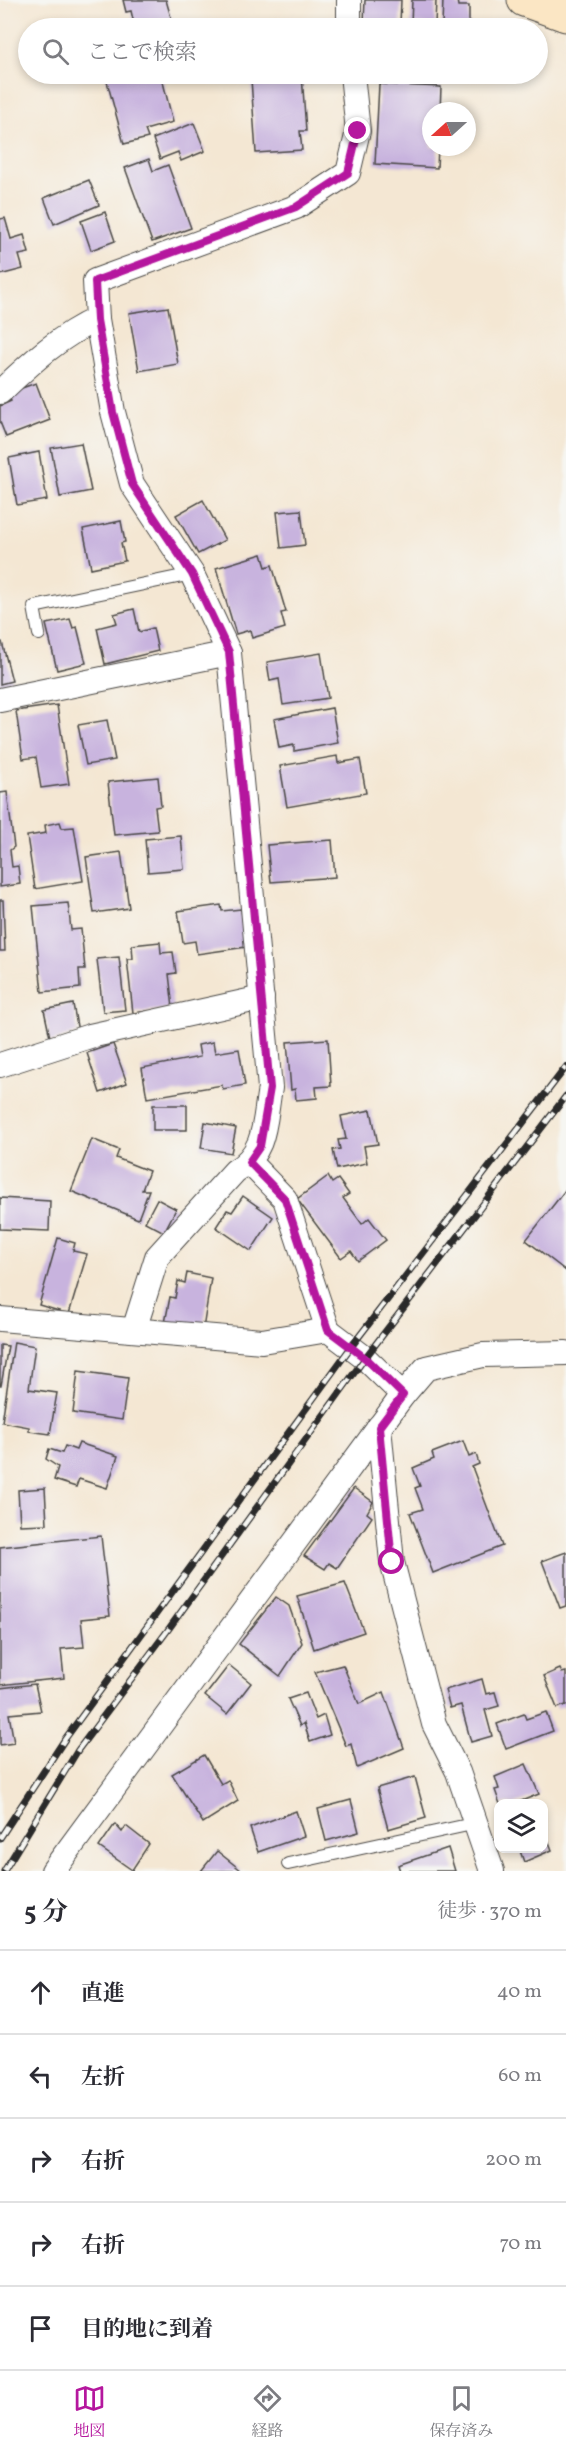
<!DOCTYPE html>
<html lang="ja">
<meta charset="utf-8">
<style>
:root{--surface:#fff;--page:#f2f2f3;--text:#2b2b33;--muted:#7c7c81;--line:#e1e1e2;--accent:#b5179e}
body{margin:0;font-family:Vollkorn,"Noto Serif JP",serif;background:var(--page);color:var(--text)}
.controls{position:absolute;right:18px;bottom:18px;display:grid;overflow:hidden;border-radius:12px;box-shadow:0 3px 9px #0003}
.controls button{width:54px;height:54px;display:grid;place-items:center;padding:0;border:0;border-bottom:2px solid var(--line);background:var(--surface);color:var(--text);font:30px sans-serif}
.compass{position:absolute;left:422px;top:102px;width:54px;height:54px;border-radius:50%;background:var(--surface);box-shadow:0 3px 9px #0003;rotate:249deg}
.stop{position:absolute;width:18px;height:18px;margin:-14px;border:4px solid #b5179e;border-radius:50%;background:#fff}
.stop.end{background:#b5179e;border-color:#fff;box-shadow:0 2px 6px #0008}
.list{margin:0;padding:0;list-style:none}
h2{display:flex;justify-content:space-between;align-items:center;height:78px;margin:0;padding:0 24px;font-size:26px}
h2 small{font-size:20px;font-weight:400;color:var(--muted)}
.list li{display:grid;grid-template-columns:39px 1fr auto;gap:18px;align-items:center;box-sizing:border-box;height:84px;padding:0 24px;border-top:2px solid var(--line)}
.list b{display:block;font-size:22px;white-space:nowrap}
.list em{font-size:20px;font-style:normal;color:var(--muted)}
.icon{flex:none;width:33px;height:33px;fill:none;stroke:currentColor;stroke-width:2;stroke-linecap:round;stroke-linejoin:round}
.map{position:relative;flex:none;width:566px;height:1871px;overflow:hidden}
.search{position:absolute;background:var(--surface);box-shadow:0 3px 9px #0003;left:18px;right:18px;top:18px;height:66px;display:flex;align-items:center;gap:15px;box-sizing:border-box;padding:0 21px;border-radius:33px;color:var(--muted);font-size:22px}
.sheet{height:498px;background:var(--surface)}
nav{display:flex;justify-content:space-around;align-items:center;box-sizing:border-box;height:84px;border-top:2px solid var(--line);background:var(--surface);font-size:16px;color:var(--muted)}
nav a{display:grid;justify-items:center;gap:3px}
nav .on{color:var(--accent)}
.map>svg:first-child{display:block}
.building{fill:#c8b3de}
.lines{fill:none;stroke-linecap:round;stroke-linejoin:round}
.lane-casing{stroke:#494744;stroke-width:14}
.street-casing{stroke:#494744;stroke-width:26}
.secondary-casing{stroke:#494744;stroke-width:35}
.lane{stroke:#fff;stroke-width:12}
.street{stroke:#fff;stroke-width:24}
.secondary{stroke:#fbe6c4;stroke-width:33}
.rail-casing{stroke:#2b2b2b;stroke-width:7}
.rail{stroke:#f6f6f2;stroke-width:4.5;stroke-dasharray:14;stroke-linecap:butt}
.route{stroke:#b5179e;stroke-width:8}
</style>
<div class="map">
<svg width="566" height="1871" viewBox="0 0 566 1871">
<rect width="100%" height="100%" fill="#f6f6f2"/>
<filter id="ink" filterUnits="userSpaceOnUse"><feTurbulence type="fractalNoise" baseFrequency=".0167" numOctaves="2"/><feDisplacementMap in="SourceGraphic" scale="12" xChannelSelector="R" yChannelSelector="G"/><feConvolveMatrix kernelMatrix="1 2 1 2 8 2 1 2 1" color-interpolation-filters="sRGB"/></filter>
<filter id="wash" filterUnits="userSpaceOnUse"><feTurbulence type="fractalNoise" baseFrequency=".008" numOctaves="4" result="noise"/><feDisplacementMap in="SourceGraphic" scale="24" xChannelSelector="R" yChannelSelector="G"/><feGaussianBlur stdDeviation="1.35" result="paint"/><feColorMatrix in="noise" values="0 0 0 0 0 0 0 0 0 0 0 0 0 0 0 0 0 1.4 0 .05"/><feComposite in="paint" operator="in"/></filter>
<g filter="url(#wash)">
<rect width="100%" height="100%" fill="#f4e7d3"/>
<g id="blocks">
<g class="building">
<path d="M123 0H166L172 21 135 28 131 11 126 12Z"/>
<path d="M365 0H401L400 24 364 22Z"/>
<path d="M412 0H436L435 25 411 24Z"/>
<path d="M443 0H457L458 6H469V27L442 25Z"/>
<path d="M105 74H161L173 122 145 130 148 138 124 144Z"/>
<path d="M417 74H444V80L416 79Z"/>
<path d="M302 75 306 131H300L302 150 256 153 251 79Z"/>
<path d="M379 84 441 87 440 111H431V147H438L437 168 375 164Z"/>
<path d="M194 123 205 151 181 161 178 152 160 159 153 139Z"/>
<path d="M149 159 153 171 168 165 191 228 152 242 125 168Z"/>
<path d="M89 180 99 205 54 224 44 198Z"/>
<path d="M105 212 115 241 91 250 81 221Z"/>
<path d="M5 218 11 239 24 235 29 253 19 255 23 269 0 275V219Z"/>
<path d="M168 307 178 364 139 371 129 313Z"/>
<path d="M36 383 50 420 6 437 0 422V406L11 401 8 393Z"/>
<path d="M81 443 91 491 60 497 51 448Z"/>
<path d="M39 452 47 500 17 505 9 458Z"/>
<path d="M203 500 225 540 198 554 176 515Z"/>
<path d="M301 510 305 545 281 548 277 512Z"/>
<path d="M121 521 125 542 121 543 125 561 91 568 83 529Z"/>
<path d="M262 554 266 567 272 565 286 612 281 613 285 628 252 638 250 630 236 634 216 568Z"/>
<path d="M134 609 139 632 153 628 158 651 105 664 97 628 117 623 114 614Z"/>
<path d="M70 619 73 628 77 627 86 663 57 670 46 624Z"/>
<path d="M0 642H2L12 681 0 684Z"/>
<path d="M321 653 328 698 283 705 279 679 270 681 267 662Z"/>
<path d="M57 705 69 784 41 788 36 757 23 759 16 711Z"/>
<path d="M332 708 338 743 294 751V745L279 748 274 719Z"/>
<path d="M107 720 115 760 86 765 78 725Z"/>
<path d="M337 756 338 763 360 759 366 793 287 807 280 766Z"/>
<path d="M158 777 161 806 155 807 158 831 114 835 108 782Z"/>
<path d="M7 792 14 847 10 850 12 867 18 866 20 884 0 887V793Z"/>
<path d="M60 822 62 828 74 827 83 881 35 889 27 836 46 833 45 825Z"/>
<path d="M181 836 184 869 148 872 145 839Z"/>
<path d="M332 840 335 877 271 882 267 845Z"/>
<path d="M121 852 129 908 94 913 86 857Z"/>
<path d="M0 900H3L5 951H0Z"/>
<path d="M68 903 71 930 81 929 85 969H79L80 988 42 992 33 906Z"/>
<path d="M221 905 222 911 241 909 246 947 197 954 195 941 183 943 178 911Z"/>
<path d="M160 942 161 953 173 952 176 973 169 974 173 1008 133 1013 127 959H133L132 945Z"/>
<path d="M119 957 125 1010 103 1012 97 959Z"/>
<path d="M73 1004 78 1032 51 1042 44 1010Z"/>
<path d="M328 1039 331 1086 316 1087 317 1098 296 1100 295 1089 291 1090 287 1042Z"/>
<path d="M213 1042 215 1053 239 1049 245 1085 223 1089 222 1085 147 1098 142 1068 200 1057 198 1045Z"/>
<path d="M113 1044 127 1083 100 1093 87 1053Z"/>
<rect x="153" y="1105" width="34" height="25"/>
<path d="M371 1110 378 1144 364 1146 367 1163 337 1169 333 1150 340 1149 338 1140 346 1139 341 1116Z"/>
<path d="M205 1122 236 1128 231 1153 201 1148Z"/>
<path d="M92 1139 119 1150 116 1158 149 1171 142 1190H149L138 1219 71 1191Z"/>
<path d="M328 1176 332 1183 338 1179 349 1194 343 1198 362 1224 369 1218 386 1240 358 1261 351 1251 341 1258 297 1199Z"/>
<path d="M566 1189V1271L526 1240Z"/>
<path d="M243 1196 273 1217 251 1251 216 1227 227 1210 232 1212Z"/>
<path d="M0 1198 50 1201 49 1231 0 1229Z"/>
<path d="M157 1199 176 1209 164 1232 145 1222Z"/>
<path d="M58 1238 75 1243 73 1251 87 1254 69 1314 39 1305Z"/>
<path d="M187 1273 211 1278 203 1329 165 1323 170 1297 175 1298 178 1281 185 1283Z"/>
<path d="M14 1342 35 1346 29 1389 57 1393 50 1434 29 1431V1427L2 1422Z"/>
<path d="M0 1345 8 1346 1 1386H0Z"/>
<path d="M78 1371 128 1378 122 1420 73 1413Z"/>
<path d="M463 1441 469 1457 476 1454 479 1464 472 1467 502 1546 433 1573 410 1513 423 1509 415 1488 420 1486 413 1468 434 1459 432 1453Z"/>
<path d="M79 1443 118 1456 107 1488 79 1479 76 1487 54 1480 58 1467 46 1459 49 1449 62 1453 65 1446 76 1450Z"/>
<path d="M45 1488 47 1524 20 1525 18 1490Z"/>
<path d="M354 1488 373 1502 367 1513 372 1517 337 1568 329 1563 325 1569 304 1556Z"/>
<path d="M101 1536 110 1616 81 1619 84 1647 61 1649 64 1678 0 1685V1547Z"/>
<path d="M566 1552V1606L560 1608 542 1561Z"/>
<path d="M345 1583 364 1632 314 1649 297 1596Z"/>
<path d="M276 1597 289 1606 302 1643 280 1676 239 1644Z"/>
<path d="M229 1665 251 1683 227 1714 205 1696Z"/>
<path d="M343 1665 359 1704 384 1692 404 1748 357 1768 351 1744 346 1746 315 1672Z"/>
<path d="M560 1669 562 1673 566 1672V1705L557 1708 544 1676Z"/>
<path d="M482 1679 486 1694 495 1692 499 1706 485 1710 492 1736 471 1742 461 1705 450 1708 445 1690Z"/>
<path d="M35 1684 41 1711 9 1714 14 1743 0 1745V1688Z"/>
<path d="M306 1693 316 1719 324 1715 330 1735 310 1742 304 1723 300 1726 288 1699Z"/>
<path d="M546 1712 553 1731 506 1749 497 1724 524 1714 526 1719Z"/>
<path d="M204 1755 221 1784 228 1780 238 1801 203 1823 172 1774Z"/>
<path d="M526 1764 539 1794 514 1804H500L495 1790 499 1789 495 1777Z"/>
<path d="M415 1777 426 1818 388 1829 377 1788Z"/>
<path d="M351 1800 359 1832 326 1841 318 1809Z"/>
<path d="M296 1811 304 1836 258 1852 250 1828Z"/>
<path d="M115 1824 122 1832 126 1826 149 1844 132 1870 99 1847Z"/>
<path d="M544 1829 552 1850 524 1862 519 1848H544Z"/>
<path d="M448 1848 455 1871H400L398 1865Z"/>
<path d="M217 1851 242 1871H201Z"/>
</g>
</g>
</g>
<g filter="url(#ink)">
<use href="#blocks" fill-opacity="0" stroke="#494744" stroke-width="1.5"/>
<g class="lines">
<defs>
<g id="lane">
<path d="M39 634 34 607 192 574"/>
<path d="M288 1864 477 1823"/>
</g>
<g id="street">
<path d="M349 28V0"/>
<path d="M0 392C30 364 59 336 97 319"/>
<path d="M0 700 229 653"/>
<path d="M0 1065 90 1036 262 998"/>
<path d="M249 1162 285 1199 328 1330"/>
<path d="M0 1319 262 1341 328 1330 365 1358 403 1395"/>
<path d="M134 1330 157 1257 235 1171C267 1152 264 1121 270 1088L229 653 192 574 132 484 113 412 97 319 95 281 296 207 348 173 358 131 352 74"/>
<path d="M379 1427 392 1562 434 1724 458 1772 492 1871"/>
<path d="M53 1871 403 1395 426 1368 483 1355 566 1353"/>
</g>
<path id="secondary" d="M524 0 566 15"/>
</defs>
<use href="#lane" class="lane-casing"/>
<use href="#street" class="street-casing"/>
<use href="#secondary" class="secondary-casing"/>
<use href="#lane" class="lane"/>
<use href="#street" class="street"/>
<use href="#secondary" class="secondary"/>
<defs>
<g id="rail">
<path d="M0 1838 65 1739 351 1347 566 1067"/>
<path d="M4 1871 78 1750 165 1634 365 1358 566 1096"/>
</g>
</defs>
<use href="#rail" class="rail-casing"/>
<use href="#rail" class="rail"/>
</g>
</g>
<g class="lines" filter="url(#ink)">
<path class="route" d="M358 131 348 173 296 207 95 281 97 320 113 412 132 484 192 574 229 652 270 1088 260 1146 249 1162 285 1199 328 1330 365 1358 403 1395 379 1427 392 1562"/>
</g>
</svg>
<div class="controls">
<button><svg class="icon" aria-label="layers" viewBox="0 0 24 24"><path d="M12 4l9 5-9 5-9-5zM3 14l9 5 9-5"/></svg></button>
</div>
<svg class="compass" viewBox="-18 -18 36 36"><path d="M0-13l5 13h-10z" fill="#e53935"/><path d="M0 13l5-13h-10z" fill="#7c7c81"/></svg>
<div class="stop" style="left:392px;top:1562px"></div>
<div class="stop end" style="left:358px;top:131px"></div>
<div class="search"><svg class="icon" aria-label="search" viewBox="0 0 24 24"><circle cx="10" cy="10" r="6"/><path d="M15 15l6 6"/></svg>ここで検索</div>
</div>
<section class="sheet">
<h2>5 分<small>徒歩 · 370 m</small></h2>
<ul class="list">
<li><svg class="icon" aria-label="ahead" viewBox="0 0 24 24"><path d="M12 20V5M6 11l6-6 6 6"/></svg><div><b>直進</b></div><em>40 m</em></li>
<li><svg class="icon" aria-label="left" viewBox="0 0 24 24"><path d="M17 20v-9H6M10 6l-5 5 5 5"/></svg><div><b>左折</b></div><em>60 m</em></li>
<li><svg class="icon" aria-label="right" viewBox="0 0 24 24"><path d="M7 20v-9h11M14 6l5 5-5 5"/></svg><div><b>右折</b></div><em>200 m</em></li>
<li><svg class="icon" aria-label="right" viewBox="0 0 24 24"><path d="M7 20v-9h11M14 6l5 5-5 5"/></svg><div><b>右折</b></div><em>70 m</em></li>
<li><svg class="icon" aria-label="arrive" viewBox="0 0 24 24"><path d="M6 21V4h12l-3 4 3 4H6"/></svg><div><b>目的地に到着</b></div></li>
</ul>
</section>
<nav>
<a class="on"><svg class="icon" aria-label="map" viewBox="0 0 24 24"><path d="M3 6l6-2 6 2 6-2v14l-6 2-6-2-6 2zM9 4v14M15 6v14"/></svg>地図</a>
<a><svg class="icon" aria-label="directions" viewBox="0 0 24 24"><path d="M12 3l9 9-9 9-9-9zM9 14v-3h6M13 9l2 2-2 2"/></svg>経路</a>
<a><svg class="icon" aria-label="saved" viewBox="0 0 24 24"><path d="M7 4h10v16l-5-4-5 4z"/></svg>保存済み</a>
</nav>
